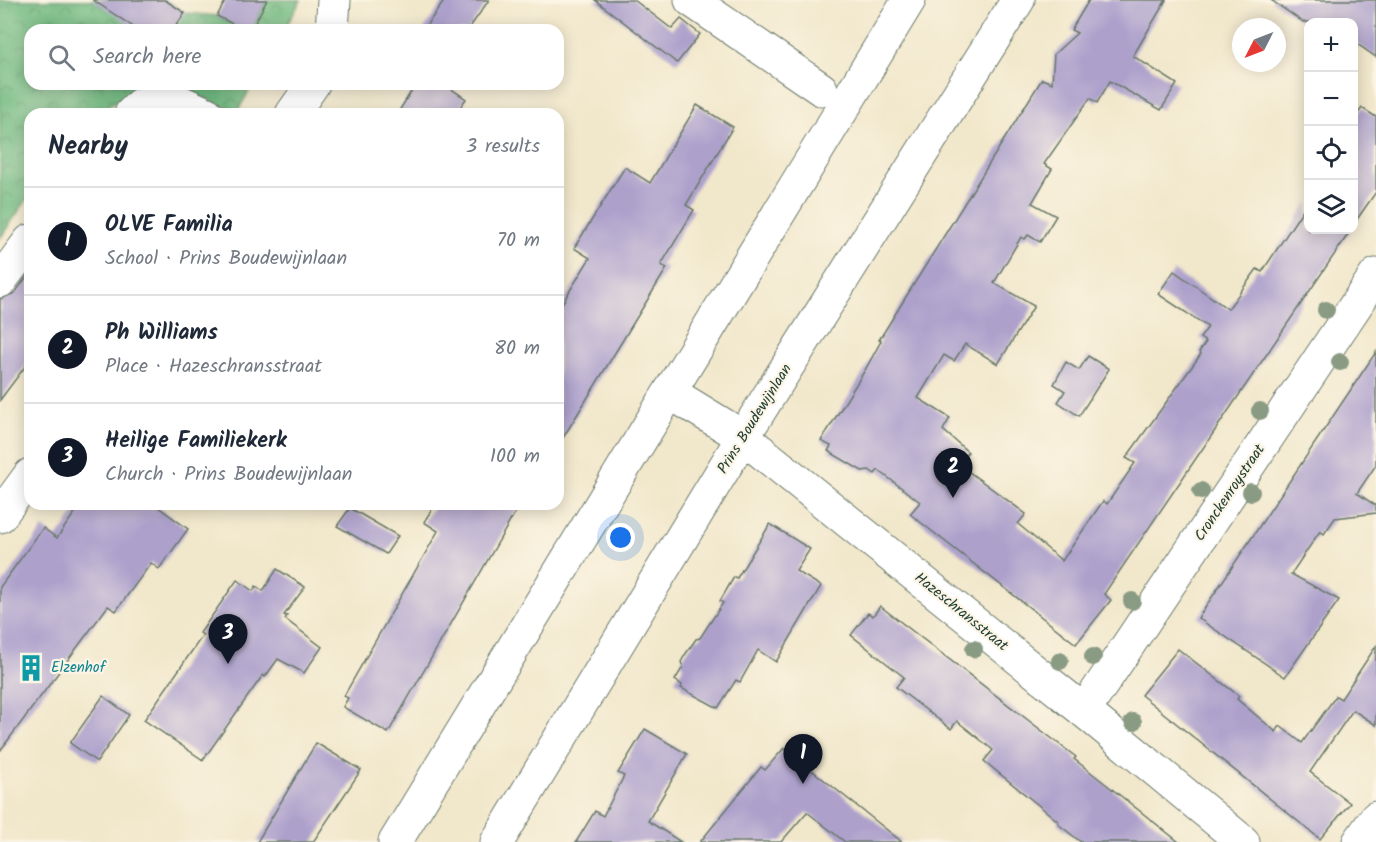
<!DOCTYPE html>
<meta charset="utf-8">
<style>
:root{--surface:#fff;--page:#f2f2f3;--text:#1f2937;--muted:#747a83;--line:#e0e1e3;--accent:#111827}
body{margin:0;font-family:Kalam,sans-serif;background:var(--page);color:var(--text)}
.controls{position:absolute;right:18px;top:18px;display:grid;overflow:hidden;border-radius:12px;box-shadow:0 3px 15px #0003}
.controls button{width:54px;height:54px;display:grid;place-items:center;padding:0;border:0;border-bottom:2px solid var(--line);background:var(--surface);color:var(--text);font:30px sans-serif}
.compass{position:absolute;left:1232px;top:18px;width:54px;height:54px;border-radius:50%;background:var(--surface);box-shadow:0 3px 15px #0003;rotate:228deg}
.you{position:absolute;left:621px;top:538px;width:21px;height:21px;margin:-15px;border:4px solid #fff;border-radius:50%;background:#1a73e8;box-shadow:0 0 0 9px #1a73e833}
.badge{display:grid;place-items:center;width:39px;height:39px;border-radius:50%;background:var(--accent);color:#fff;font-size:20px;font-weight:700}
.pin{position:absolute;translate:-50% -50px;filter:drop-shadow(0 2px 3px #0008)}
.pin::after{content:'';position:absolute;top:32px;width:21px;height:18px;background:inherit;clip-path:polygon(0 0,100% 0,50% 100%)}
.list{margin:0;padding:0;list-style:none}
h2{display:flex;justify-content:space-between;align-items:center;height:78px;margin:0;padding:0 24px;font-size:26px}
h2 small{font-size:20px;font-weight:400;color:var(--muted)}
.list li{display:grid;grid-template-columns:39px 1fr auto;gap:18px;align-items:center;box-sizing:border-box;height:108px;padding:0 24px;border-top:2px solid var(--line)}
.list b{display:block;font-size:22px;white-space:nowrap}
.list p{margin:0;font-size:20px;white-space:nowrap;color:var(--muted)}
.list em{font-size:20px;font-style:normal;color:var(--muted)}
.icon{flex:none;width:33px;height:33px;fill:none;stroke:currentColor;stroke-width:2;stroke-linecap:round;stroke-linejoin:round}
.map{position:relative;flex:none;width:1376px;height:842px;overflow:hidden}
.search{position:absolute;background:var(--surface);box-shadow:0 3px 15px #0003;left:24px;top:24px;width:540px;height:66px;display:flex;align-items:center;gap:15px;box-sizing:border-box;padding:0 21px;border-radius:18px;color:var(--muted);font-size:22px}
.panel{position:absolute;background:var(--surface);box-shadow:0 3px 15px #0003;left:24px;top:108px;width:540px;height:402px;border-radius:18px}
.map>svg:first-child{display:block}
.forest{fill:url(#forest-crowns);stroke:#487b5a;stroke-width:1.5}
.building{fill:#ada1cc}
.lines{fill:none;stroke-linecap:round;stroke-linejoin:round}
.minor-casing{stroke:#687869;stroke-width:35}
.major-casing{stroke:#687869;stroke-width:35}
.minor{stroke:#fff;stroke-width:33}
.major{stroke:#fff;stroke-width:33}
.tree{fill:#8a9b83}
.labels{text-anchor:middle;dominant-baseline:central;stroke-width:4.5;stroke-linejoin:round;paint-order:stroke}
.street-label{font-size:15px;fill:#1f3d34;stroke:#fcf5e5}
.culture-label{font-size:15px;fill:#0d838f;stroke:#fcf5e5;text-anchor:start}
</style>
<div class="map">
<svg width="1376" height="842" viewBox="0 0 1376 842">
<defs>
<pattern id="forest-crowns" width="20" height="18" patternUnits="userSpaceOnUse" patternTransform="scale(1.5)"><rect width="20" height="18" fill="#70b980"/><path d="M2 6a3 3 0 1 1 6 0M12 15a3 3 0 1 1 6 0" fill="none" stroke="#5b986a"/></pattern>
</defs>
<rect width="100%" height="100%" fill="#fcf5e5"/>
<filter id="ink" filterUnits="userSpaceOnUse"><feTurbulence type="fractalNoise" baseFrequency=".0167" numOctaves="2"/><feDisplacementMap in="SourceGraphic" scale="12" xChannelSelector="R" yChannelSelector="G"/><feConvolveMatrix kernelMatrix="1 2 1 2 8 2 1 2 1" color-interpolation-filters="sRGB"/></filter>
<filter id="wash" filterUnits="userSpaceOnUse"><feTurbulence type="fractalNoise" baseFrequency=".008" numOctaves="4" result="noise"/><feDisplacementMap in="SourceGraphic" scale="24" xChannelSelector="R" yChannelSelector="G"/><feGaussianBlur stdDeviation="1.35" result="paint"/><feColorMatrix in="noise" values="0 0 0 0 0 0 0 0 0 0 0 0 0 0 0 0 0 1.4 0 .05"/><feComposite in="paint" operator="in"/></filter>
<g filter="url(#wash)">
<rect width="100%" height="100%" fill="#f1e7cb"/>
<g class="forest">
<path d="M0 0H165L185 13 217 16 244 30H30V84H253L237 112 207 99 141 84 98 114H30V195L0 238Z"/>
<path d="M267 0H301L284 30H251Z"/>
</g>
<g id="blocks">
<g class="building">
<path d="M93 0H165L185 13 173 30H138Z"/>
<path d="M226 0H267L251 30H244L217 16Z"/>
<path d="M445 0H489L468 30H423Z"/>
<path d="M595 0H634L672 29 681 19 700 34 677 63Z"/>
<path d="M1089 0H1166L1133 56 1177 84 1161 110 1110 81 1097 103 1090 98 1044 164 1052 169 1032 203 1056 216 1040 242 1028 235 1025 239 1021 237 994 283 1034 306 998 364 965 344 954 361 944 355 918 398 950 418 943 430 968 452 957 463 1026 514 1018 524 1062 561 1103 501 1107 504 1135 463 1126 458 1201 354 1199 352 1206 342 1200 338 1208 327 1158 294 1174 271 1228 309 1257 269 1262 272 1308 202V230H1351L1104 594 1111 600 1076 644 910 514 920 502 878 470 875 474 869 470 862 471 828 451 831 446 821 441 865 370 881 341 879 340 1042 79 1052 83 1054 54 1077 33 1071 30Z"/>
<path d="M1271 0H1376V57L1353 41V22H1303Z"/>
<path d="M416 84H444L466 99 455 114H397Z"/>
<path d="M697 105 733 127 686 205 694 210 661 265 667 268 558 446V310L590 258 574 248 625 167 650 183Z"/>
<path d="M1362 108 1376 117V192L1353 225V120Z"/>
<path d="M30 272V360L0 400V299L15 293Z"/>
<path d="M1376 352V465L1357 493 1376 506V513L1335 518 1324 534 1320 531 1291 574 1339 600 1285 677 1198 618Z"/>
<path d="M1088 356 1109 369 1079 416 1058 402 1065 391 1054 384 1066 362 1079 370Z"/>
<path d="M81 504H154L188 529 159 569 151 563 116 611 108 606 0 751V587L43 528 57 538Z"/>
<path d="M435 504H520L388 733 343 707 348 698 344 696 438 531 424 522Z"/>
<path d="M350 508 398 536 386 554 337 526Z"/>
<path d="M770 524 810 549 796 571 821 586 776 662 758 650 740 682 736 680 718 708 681 688 682 685 675 680 683 667 681 662 685 655 696 639 700 638 723 603 720 601 734 577 737 578Z"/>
<path d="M277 569 305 587 284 615 287 616 285 619 322 647 304 673 278 659 265 677 263 675 203 760 144 720 203 635 200 633 237 580 253 591 256 586 263 591Z"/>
<path d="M880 606 1076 757 1074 759 1179 842H1081L1058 824V821L984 761 993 750 957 721 951 729 896 687 904 677 851 635 868 613 873 616Z"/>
<path d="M1376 646V725L1353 710 1310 772 1350 803 1320 839 1141 695 1178 649 1239 696 1237 699 1276 732 1280 726 1302 743 1336 696 1341 699Z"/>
<path d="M103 696 129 715 97 762 70 743Z"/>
<path d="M645 729 687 754 648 821 681 842H576L595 811 603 816 624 776 618 773Z"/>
<path d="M316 743 361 770 313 842H257Z"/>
<path d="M784 748 872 818 902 842H845L807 812 781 842H700L761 767 765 770Z"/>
</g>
</g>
</g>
<g filter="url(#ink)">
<use href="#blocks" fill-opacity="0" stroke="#687869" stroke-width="1.5"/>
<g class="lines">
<defs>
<g id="minor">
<path d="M691 0 821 89"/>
<path d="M332 30 334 0"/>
<path d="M131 114 140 105 167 96 207 114"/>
<path d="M292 114 313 84"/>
<path d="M0 281 30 241"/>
<path d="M671 393 743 437 1084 711 1243 842"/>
<path d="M0 516 30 475"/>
<path d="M1084 711 1376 275"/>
<path d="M1359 842 1376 818"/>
</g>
<g id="major">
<path d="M395 842 909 0"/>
<path d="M497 842 743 437 1018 0"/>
</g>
</defs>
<use href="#minor" class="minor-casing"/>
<use href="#major" class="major-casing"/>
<use href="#minor" class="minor"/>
<use href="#major" class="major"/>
</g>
<g class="tree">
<circle cx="1326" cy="310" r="9"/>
<circle cx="1340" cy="362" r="9"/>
<circle cx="1260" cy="411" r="9"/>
<circle cx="1201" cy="491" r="9"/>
<circle cx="1251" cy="492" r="9"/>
<circle cx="1132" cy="601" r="9"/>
<circle cx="974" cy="649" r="9"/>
<circle cx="1093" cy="657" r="9"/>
<circle cx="1060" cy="661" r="9"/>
<circle cx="1133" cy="722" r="9"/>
</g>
</g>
<defs>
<symbol id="building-bare" viewBox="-9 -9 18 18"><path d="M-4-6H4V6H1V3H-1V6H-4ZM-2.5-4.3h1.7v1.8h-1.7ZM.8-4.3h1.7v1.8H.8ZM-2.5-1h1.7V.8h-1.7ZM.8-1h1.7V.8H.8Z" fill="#0f9aa8" stroke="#fcf5e5" stroke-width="2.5" paint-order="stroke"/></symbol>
</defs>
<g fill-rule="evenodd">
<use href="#building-bare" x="12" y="649" width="38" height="38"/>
</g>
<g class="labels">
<g class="street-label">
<text transform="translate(755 419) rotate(-58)">Prins Boudewijnlaan</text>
<text transform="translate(1230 493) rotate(-56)">Cronckenroystraat</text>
<text transform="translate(961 612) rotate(39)">Hazeschransstraat</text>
</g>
<g class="culture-label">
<text x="51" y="668">Elzenhof</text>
</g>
</g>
</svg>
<div class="controls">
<button>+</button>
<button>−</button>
<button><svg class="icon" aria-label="locate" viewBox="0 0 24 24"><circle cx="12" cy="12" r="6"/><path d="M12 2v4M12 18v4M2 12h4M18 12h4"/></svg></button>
<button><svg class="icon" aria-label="layers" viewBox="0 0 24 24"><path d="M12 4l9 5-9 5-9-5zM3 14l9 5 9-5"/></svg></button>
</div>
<svg class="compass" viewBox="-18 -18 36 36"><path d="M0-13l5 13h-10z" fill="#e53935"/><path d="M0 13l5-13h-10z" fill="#747a83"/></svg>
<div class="you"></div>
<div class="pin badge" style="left:803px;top:784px">1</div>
<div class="pin badge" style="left:953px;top:498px">2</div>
<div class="pin badge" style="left:228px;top:664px">3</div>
<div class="search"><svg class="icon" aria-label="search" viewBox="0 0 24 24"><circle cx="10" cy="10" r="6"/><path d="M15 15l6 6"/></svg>Search here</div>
<section class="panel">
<h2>Nearby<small>3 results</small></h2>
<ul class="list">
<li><span class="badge">1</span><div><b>OLVE Familia</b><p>School · Prins Boudewijnlaan</p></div><em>70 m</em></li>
<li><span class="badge">2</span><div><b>Ph Williams</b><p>Place · Hazeschransstraat</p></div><em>80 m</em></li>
<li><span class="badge">3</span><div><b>Heilige Familiekerk</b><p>Church · Prins Boudewijnlaan</p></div><em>100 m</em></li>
</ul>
</section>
</div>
